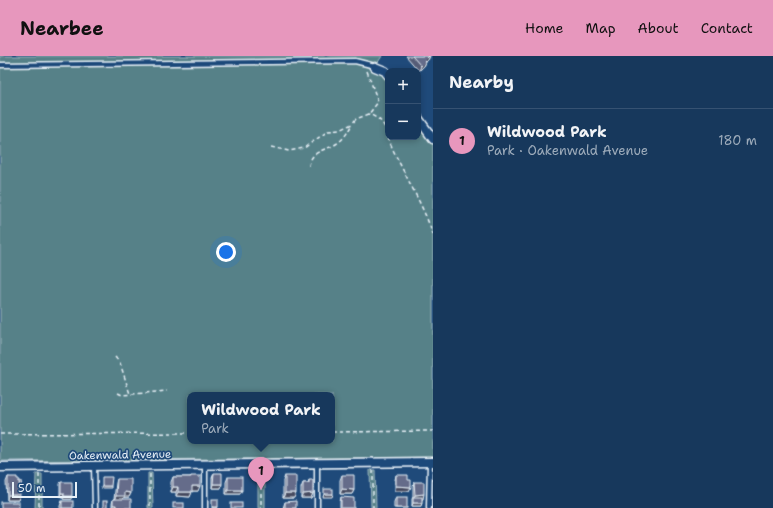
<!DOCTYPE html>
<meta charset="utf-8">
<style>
:root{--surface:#17385c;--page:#203f62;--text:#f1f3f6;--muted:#9eacbb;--line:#365272;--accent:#e797bd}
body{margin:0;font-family:"Shantell Sans",sans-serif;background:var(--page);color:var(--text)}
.controls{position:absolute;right:12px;top:12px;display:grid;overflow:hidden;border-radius:8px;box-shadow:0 2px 6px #0003}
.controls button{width:36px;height:36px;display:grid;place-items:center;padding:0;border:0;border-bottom:1px solid var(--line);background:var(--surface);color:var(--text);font:20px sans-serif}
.scale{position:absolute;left:12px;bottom:10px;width:65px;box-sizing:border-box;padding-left:4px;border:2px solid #e8f1f8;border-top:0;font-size:11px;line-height:14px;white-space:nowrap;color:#e8f1f8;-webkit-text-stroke:3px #1f4a7a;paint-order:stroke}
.you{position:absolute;left:226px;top:196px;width:14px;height:14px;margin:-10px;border:3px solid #fff;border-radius:50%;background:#1a73e8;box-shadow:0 0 0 6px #1a73e833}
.badge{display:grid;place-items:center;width:26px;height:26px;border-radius:50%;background:var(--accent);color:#111;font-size:13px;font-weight:700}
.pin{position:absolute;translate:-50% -33px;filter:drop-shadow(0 1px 2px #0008)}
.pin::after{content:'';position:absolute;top:21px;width:14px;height:12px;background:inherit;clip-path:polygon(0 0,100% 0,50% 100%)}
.popup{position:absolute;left:187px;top:336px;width:148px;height:52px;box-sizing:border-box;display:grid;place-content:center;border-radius:8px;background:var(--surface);filter:drop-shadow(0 1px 3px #0005);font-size:13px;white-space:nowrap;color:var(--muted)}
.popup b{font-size:15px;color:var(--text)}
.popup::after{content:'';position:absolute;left:50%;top:100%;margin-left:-8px;border:8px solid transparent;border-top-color:var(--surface)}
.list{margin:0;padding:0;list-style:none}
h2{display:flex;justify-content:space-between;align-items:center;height:52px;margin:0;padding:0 16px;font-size:17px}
h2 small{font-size:13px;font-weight:400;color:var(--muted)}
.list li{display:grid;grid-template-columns:26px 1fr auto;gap:12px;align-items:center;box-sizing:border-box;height:64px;padding:0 16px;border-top:1px solid var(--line)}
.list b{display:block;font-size:15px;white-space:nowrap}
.list p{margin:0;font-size:13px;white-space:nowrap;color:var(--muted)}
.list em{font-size:13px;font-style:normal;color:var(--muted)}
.map{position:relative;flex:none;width:433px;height:452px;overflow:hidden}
header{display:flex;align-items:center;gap:24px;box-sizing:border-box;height:56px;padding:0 20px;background:var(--accent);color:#111}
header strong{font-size:19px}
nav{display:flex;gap:22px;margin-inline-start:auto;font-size:14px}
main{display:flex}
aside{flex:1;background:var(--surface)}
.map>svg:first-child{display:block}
.green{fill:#578188;stroke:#a0b9c0;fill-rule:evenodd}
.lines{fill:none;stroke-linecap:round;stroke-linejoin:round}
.service-casing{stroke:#e8f1f8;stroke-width:7}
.minor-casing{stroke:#e8f1f8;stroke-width:11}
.path{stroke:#e8f1f8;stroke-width:1.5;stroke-dasharray:4 3;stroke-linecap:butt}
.service{stroke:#1f4a7a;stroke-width:4}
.minor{stroke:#1f4a7a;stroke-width:8}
.wall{fill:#575d77;stroke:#e8f1f8}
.shaded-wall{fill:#474c61;stroke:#e8f1f8}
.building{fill:#656c8a;stroke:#e8f1f8}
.labels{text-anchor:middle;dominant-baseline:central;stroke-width:3.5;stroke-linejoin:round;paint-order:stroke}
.street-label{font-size:11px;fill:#e8f1f8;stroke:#1f4a7a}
</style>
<header>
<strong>Nearbee</strong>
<nav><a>Home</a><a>Map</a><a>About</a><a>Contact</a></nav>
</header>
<main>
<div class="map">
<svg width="433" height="452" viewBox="0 0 433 452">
<rect width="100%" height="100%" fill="#1f4a7a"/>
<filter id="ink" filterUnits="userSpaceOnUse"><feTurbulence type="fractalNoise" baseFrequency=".025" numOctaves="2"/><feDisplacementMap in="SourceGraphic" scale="8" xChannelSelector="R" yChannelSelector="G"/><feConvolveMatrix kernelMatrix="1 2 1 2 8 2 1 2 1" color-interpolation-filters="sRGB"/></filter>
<g filter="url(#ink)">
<g class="green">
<path d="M0 0H382L375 11 388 19V81H418V62L433 83V401L0 405ZM190 339H332V385H190Z"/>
<path d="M370 414H375L376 452H371Z"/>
<path d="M258 415 265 416V452H258Z"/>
<path d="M148 417H152L153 452H148Z"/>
<path d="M36 418H42V452H35Z"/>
</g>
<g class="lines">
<defs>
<g id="service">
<path d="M0 9 355 5 375 10"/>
<path d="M317 408V452"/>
<path d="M94 410 95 452"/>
<path d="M205 452V409"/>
<path d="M429 452 430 406"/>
</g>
<g id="minor">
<path d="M375 11 385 15 388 19"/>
<path d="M418 62 433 83"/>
<path d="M0 411 433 406"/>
</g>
</defs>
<use href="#service" class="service-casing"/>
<use href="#minor" class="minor-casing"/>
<g class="path">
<path d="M367 15 378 46 369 58"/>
<path d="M388 81C391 90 395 98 399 106 411 130 425 154 433 179"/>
<path d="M271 91 289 95 304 92 328 75 339 74 352 68 356 63 369 58C382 64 384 67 388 81"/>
<path d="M309 110C311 94 325 95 336 88 344 83 348 76 352 68"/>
<path d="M115 301 120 307 130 338"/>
<path d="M118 337 122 339 167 335"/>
<path d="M332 376 433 375"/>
<path d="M0 378 190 377"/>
<path d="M373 414V452"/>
<path d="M261 416V452"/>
<path d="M39 418V452"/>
<path d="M150 418V452"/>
</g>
<use href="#service" class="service"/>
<use href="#minor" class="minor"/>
</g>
<g class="wall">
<path d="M406 0H430L428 4 426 6 424 10 419 15Z"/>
<path d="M214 417 221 432H212V422Z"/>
<path d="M342 419 354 434 352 438H340V424Z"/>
<path d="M396 419 408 424 409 435H395V424Z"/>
<path d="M191 420 198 435H192L190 441 176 440V436H171V426L173 421H190Z"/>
<path d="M285 420 294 442H283V425Z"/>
<path d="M8 421 17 423 19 425 22 432 21 435H20L18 444H7L6 426Z"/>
<path d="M228 421 240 438H226V426Z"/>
<path d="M117 423 131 437 129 441H124L123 443 131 452H112V448L113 443H114L116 427Z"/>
<path d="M309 424 313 437 311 442H301V432L303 427H308Z"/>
<path d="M61 426 71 443H63V440H60V428Z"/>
<path d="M414 426 423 443H422L421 450H412V443L413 441V431Z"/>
<path d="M341 441 354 452H340V446Z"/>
<path d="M396 441 407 452H394V446Z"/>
<path d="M62 445 73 452H60V450Z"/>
<path d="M285 446 296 452H283Z"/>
</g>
<g class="shaded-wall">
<path d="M429 0H430L428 4 426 6 424 10 419 15 421 10 425 4Z"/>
<path d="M213 428H222L221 432H212Z"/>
<path d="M102 430H111V432H101Z"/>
<path d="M192 430H200L198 435H191Z"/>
<path d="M396 430 411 431 409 435H395Z"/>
<path d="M173 431H178L176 436H171Z"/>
<path d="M342 433 354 434 352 438H340Z"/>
<path d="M228 434H242L240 438H226Z"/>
<path d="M125 436 131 437 129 441H124L123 445 114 444 116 440Z"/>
<path d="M178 436H192L190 441 176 440Z"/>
<path d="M61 437H64L63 440H60Z"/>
<path d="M285 437H296L294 442H283Z"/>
<path d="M313 437 311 442H301L303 438Z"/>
<path d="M324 438H333L332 441H323Z"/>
<path d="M424 438 423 443H413L415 439Z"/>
<path d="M8 439H20L18 444H7Z"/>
<path d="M64 440H72L71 443H63Z"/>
<path d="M413 447H422L421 450H412Z"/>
<path d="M113 449H116L115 452H112Z"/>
<path d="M212 451H218L217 452H212Z"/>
</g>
<g class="building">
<path d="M412 0H429L425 4 426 5 421 10Z"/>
<path d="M214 417H222V428H213Z"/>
<path d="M342 419H354V434L342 433Z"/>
<path d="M396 419H408V424H411V431L396 430Z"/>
<path d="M191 420H200V430H192V436H178V431H173V421H191Z"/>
<rect x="285" y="420" width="11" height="17"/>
<path d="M8 421H17V423H19L20 439H8Z"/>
<path d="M102 421H112L111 430H102Z"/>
<rect x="228" y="421" width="14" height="13"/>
<path d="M117 423H131V437L125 436V440H116Z"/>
<path d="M309 424H313V437L303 438V427H309Z"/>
<path d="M19 425H21L22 432H20Z"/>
<path d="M61 426H72V440H64V437H61Z"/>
<path d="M414 426H424V438L415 439Z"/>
<rect x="324" y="433" width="9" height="5"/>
<path d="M341 441 354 442V452H341Z"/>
<rect x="396" y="441" width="11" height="11"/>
<rect x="413" y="441" width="9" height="6"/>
<path d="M113 443H131V452H116V449H113Z"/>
<rect x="212" y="443" width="6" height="8"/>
<rect x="62" y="445" width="11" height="7"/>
<rect x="103" y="445" width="4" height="7"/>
<path d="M296 445V452H285V446Z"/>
<rect x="1" y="446" width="18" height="6"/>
<rect x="173" y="447" width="11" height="5"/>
<rect x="231" y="447" width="11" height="5"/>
</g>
</g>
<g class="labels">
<g class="street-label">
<text transform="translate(120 399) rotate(-1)">Oakenwald Avenue</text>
</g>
</g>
</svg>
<div class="controls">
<button>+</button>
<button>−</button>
</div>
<div class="scale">50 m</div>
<div class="you"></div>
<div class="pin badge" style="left:261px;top:434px">1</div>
<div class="popup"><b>Wildwood Park</b>Park</div>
</div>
<aside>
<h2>Nearby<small></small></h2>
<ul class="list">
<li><span class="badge">1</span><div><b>Wildwood Park</b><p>Park · Oakenwald Avenue</p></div><em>180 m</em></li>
</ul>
</aside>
</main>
